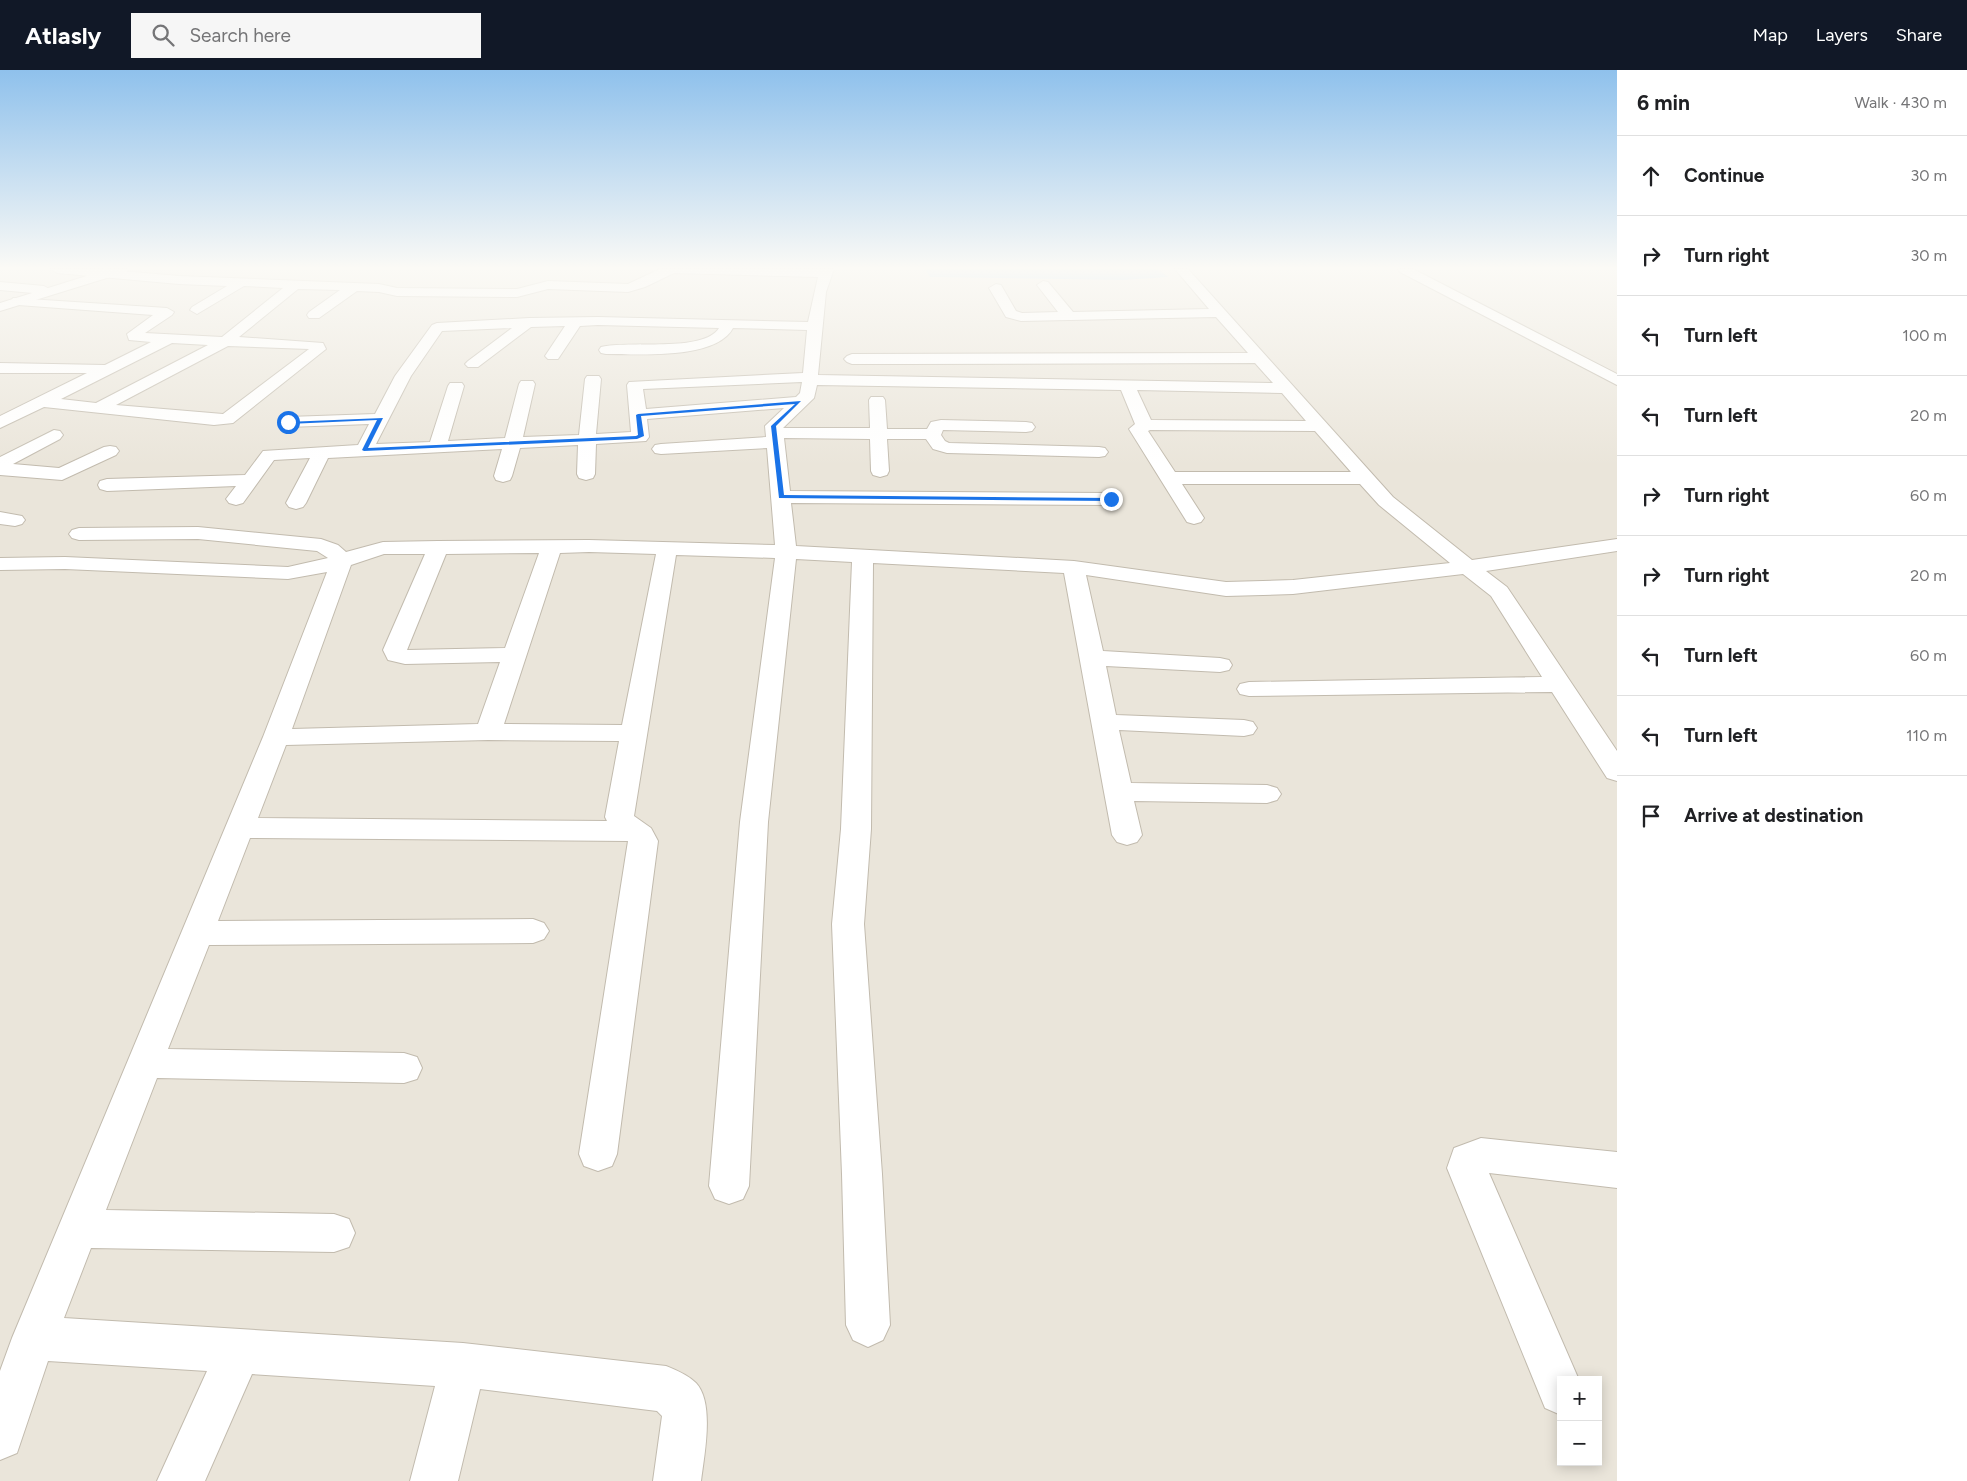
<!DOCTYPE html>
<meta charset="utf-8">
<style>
:root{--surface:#fff;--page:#f6f6f6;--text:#202124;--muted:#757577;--line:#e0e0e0;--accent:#111827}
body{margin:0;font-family:Figtree,sans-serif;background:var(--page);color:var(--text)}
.controls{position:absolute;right:15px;bottom:15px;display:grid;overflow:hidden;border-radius:0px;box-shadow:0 2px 12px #0003}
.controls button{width:45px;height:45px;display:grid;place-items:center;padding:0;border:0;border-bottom:1px solid var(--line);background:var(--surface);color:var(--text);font:25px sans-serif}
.stop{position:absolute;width:15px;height:15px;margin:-11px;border:4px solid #1a73e8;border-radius:50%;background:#fff}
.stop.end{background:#1a73e8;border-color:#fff;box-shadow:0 1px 5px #0008}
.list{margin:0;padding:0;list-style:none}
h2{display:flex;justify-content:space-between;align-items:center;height:65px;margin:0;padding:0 20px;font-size:21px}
h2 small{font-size:16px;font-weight:400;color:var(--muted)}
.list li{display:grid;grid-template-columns:32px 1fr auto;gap:15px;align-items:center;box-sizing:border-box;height:80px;padding:0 20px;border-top:1px solid var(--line)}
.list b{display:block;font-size:19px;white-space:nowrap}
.list em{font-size:16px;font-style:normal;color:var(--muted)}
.icon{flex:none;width:28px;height:28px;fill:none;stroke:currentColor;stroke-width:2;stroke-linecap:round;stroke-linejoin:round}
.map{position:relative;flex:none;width:1617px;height:1411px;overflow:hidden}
header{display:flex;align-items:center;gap:30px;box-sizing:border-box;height:70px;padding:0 25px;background:var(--accent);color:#fff}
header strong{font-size:24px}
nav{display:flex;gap:28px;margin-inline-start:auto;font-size:18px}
.search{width:350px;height:45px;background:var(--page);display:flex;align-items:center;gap:12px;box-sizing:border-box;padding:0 18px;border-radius:0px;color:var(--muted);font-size:19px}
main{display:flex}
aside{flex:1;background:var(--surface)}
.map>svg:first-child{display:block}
.residential{fill:#eae5da;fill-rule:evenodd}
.water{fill:#a9d4f2}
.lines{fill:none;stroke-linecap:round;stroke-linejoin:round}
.minor-casing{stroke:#c2bbae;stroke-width:2}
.tertiary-casing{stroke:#c2bbae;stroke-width:2}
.minor{fill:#fff;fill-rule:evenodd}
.tertiary{fill:#fff;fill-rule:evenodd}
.route{fill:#1a73e8}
</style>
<header>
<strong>Atlasly</strong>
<div class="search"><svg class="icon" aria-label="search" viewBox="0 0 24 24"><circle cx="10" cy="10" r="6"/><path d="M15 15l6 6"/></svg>Search here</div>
<nav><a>Map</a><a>Layers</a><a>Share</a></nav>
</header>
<main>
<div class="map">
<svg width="1617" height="1411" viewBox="0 0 1617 1411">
<rect width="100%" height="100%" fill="#f6f3ec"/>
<path class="residential" d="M0 199H1617V1411H0ZM1561 1310H1598V1392H1561Z"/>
<path class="water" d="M925 199H1158L1168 207 1123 210 930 207Z"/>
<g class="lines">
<defs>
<g id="minor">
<path d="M51 199H98L179 206 379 214 397 218 517 219 548 211 628 214 660 199H834L826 222 818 305 1273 313 1255 293 903 294H852L847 292 844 289 847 286 852 284 1248 283 1216 247 1021 251 1006 247 989 218 996 214 1001 215 1016 241 1022 243 1058 242 1037 215 1043 211 1048 212 1073 242 1209 239 1175 199H1188L1393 427 1472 490 1617 469V481L1486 501 1507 517 1617 681V711L1607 708 1552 622 1249 626 1240 624 1237 619 1240 614 1249 612 1542 607 1491 526 1463 504 1293 524 1226 526 1086 505 1103 581 1220 588 1229 590 1232 595 1229 600 1220 602 1106 596 1116 645 1244 650 1253 652 1257 658 1253 664 1244 666 1119 660 1131 713 1267 715 1277 718 1281 724 1277 730 1267 733 1134 731 1142 765 1137 772 1127 775 1117 772 1112 765 1104 722 1064 503 873 493 871 759 864 854 882 1104 890 1255 883 1270 868 1277 853 1270 846 1255 842 1104 832 854 841 759 852 492 796 489 768 752 749 1116 743 1129 729 1134 715 1129 709 1116 740 752 775 488 676 485 634 746 651 758 658 771 617 1084 612 1096 598 1101 584 1096 579 1084 628 771 250 768 218 851 533 849 544 853 549 861 544 869 533 873 209 875 168 979 404 983 417 987 422 998 417 1009 404 1013 157 1008 106 1140 334 1144 349 1149 355 1163 349 1177 334 1182 91 1178 64 1248 463 1273 666 1296C676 1300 688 1305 696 1313 715 1333 704 1386 701 1411H653L662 1346 657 1341 480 1319 458 1411H410L435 1316 252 1304 205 1411H157L207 1301 48 1291 17 1383 0 1390V1301L12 1268 263 667 327 502 288 509 65 499 0 500V488L65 487 288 497 328 488 317 481 198 469 79 470 72 468 69 464 72 460 79 458 198 457 321 469 338 475 346 482 383 472 438 471 589 470 775 475 767 378 661 384 655 383 652 379 655 375 661 374 766 367 765 356 784 338 647 349 649 367 646 371 596 374 595 404 593 408 586 410 579 408 577 404 578 375 520 378 512 406 510 410 503 412 496 410 494 406 502 379 328 388 306 433 303 437 296 439 289 437 286 433 310 388 274 390 243 433 236 435 229 433 226 429 236 416 107 421 100 419 98 415 100 411 107 409 245 405 263 381 358 375 369 354 288 357 282 356 279 352 282 348 288 347 375 344 395 306 432 255 437 253 529 248 598 247 808 252 818 207 674 203 645 217 628 222 548 219 517 227 397 226 379 222 357 221 319 248H309L307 245 309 242 340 220 298 219 239 267 323 273 326 279 233 353 214 355 44 337 0 358V346L87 303H0V293L105 295 151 272 129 270 127 264 153 245 18 235 11 231 13 228 167 238 174 242 172 245 145 263 222 267 283 218 244 216 197 244 190 240 192 237 227 216 179 214 57 203ZM598 255 719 258C704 283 627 270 601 277L599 280 601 283 606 284C638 284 716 290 733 258L807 260 803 303 629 312 627 315 631 362 596 364 601 309 599 306H587L585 309 579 365 523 367 535 314 533 311H521L519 314 505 368 448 371 464 316 462 313H450L448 316 430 372 376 374 411 306 442 261 512 258 468 291 465 294 468 297H478L531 257 565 256 545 286 548 289H558L580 256ZM172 273 208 275 96 333 61 329ZM228 276 309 279 223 344 116 335ZM802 312 800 323 796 327 646 339 643 319ZM817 315 1121 320 1135 354 1129 359 1187 452 1194 454 1201 452 1204 448 1182 414H1360L1379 435 1450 493 1293 510 1226 512 1074 491 796 476 791 433 1111 435 1118 433 1121 429 1118 425 1111 423 790 421 784 368 870 369 871 401 873 405 880 407 887 405 889 401 887 369H926L933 379 947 383 1099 387 1105 386 1108 382 1105 378 1099 377 949 373 945 371 941 365 943 360 1026 362 1032 361 1035 357 1032 353 1026 352 941 350 931 352 927 359H887L885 330 883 327H871L869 330 870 358H783L814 328ZM1137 320 1282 323 1306 351 1151 350ZM1150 360 1315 361 1351 402H1175L1148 361ZM589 482 656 484 622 655 504 654 560 483ZM539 483 505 578 407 580 446 484ZM384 484H425L383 580 388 590 405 594 500 592 478 654 292 659 351 495ZM488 670 619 671 605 747 607 751 258 748 286 675Z"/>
<path d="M1398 199H1413L1617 304V315L1400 202Z"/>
<path d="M0 212 44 216 51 220 44 224 0 220Z"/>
<path d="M54 360 60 361 63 365 60 369 13 394 59 398 104 377 110 376 116 377 119 381 116 385 62 410 0 405V387Z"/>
<path d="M0 442 22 446 25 450 22 454 15 456 0 454Z"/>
<path d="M1481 1068 1617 1082V1118L1489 1103 1579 1310H1561V1345L1545 1338 1447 1098 1454 1078Z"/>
</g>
<path id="tertiary" d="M109 199H128L126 202 0 241V233Z"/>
</defs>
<use href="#minor" class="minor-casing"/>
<use href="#tertiary" class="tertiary-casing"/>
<use href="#minor" class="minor"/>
<use href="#tertiary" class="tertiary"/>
</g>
<linearGradient id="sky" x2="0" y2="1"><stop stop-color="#8fc1ec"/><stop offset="0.5" stop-color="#fbfaf6"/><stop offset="1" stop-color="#fbfaf6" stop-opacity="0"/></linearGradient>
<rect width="1617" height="396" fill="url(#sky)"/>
<path class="route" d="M801 331 776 356 784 425 1111 428 1114 429 1111 431 779 428 771 356 795 334 641 346 644 366 637 369 364 381 362 380 377 350 288 354 286 352 383 348 368 378 636 366 638 365 636 345 638 344Z"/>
</svg>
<div class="controls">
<button>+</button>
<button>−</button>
</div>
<div class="stop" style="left:288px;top:352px"></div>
<div class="stop end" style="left:1111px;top:429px"></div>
</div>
<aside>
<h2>6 min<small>Walk · 430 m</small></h2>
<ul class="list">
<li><svg class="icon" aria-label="ahead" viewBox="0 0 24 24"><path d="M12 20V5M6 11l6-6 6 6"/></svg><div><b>Continue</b></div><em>30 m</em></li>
<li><svg class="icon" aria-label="right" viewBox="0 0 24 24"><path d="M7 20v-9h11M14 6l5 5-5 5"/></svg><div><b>Turn right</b></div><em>30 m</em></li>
<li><svg class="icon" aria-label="left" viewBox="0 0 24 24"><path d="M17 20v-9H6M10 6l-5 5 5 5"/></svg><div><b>Turn left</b></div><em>100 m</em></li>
<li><svg class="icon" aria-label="left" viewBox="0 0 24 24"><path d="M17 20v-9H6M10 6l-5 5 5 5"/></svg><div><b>Turn left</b></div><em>20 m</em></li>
<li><svg class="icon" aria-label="right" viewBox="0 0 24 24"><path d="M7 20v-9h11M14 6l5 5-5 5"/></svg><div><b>Turn right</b></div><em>60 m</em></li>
<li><svg class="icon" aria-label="right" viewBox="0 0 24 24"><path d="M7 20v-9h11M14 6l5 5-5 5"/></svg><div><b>Turn right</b></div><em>20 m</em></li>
<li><svg class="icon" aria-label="left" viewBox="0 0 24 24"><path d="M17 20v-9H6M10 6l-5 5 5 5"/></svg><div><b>Turn left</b></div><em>60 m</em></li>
<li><svg class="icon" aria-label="left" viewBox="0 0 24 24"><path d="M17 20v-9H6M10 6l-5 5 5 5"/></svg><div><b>Turn left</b></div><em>110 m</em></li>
<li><svg class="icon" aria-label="arrive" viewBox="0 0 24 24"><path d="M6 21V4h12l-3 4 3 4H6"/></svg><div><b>Arrive at destination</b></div></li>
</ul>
</aside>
</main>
